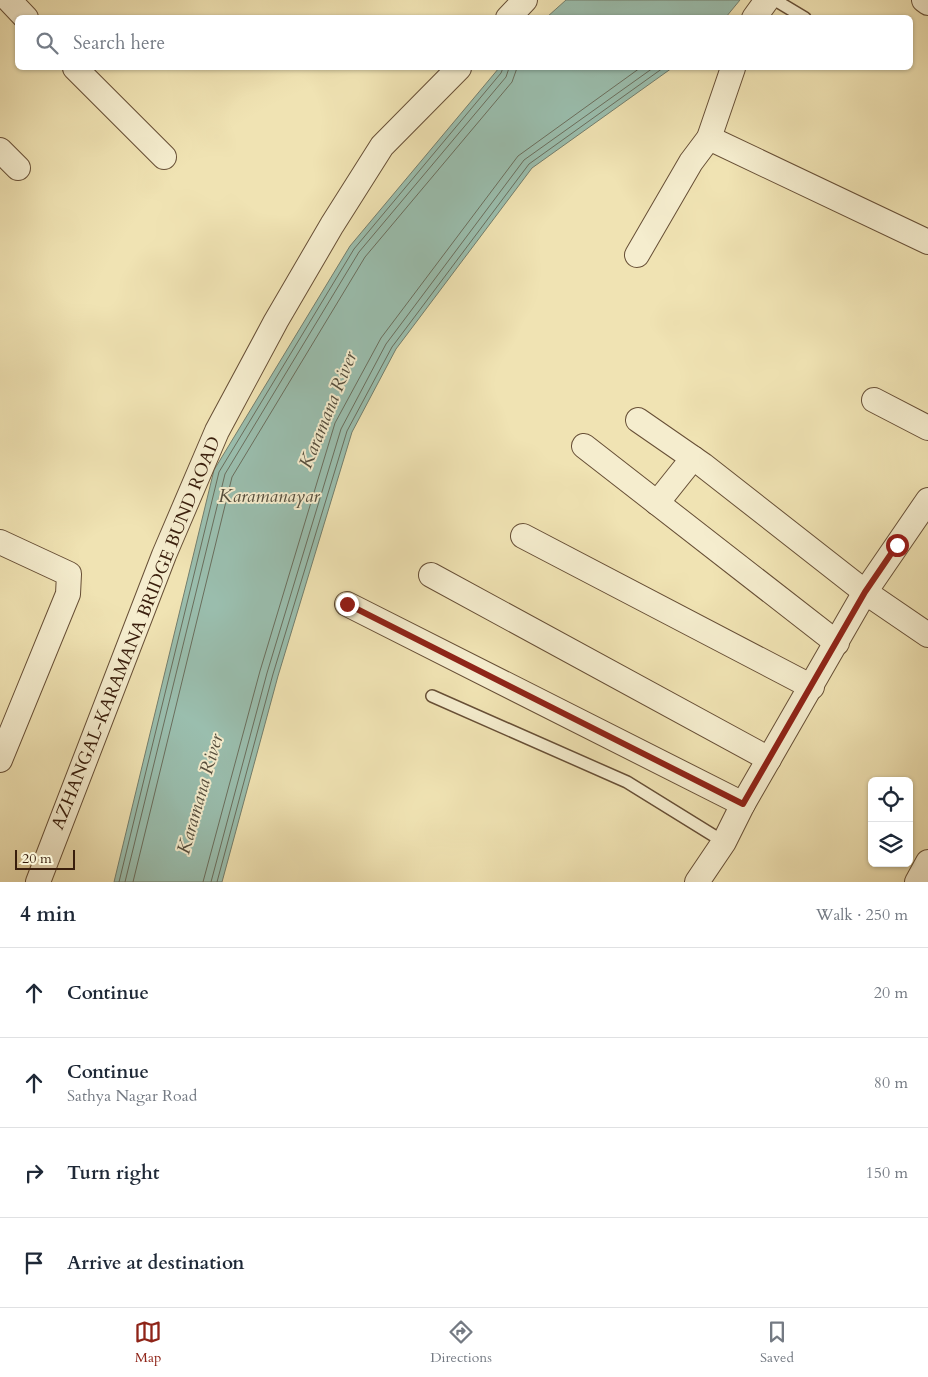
<!DOCTYPE html>
<meta charset="utf-8">
<style>
:root{--surface:#fff;--page:#f6f6f7;--text:#1f2937;--muted:#747a83;--line:#e0e1e3;--accent:#8f2418}
body{margin:0;font-family:Cardo,serif;background:var(--page);color:var(--text)}
.controls{position:absolute;right:15px;bottom:15px;display:grid;overflow:hidden;border-radius:8px;box-shadow:0 1px 4px #0004}
.controls button{width:45px;height:45px;display:grid;place-items:center;padding:0;border:0;border-bottom:1px solid var(--line);background:var(--surface);color:var(--text);font:25px sans-serif}
.scale{position:absolute;left:15px;bottom:12px;width:60px;box-sizing:border-box;padding-left:5px;border:2px solid #391e0c;border-top:0;font-size:14px;line-height:18px;white-space:nowrap;color:#391e0c;-webkit-text-stroke:4px #f5edce;paint-order:stroke}
.stop{position:absolute;width:15px;height:15px;margin:-11px;border:4px solid #8f2418;border-radius:50%;background:#fff}
.stop.end{background:#8f2418;border-color:#fff;box-shadow:0 1px 5px #0008}
.list{margin:0;padding:0;list-style:none}
h2{display:flex;justify-content:space-between;align-items:center;height:65px;margin:0;padding:0 20px;font-size:21px}
h2 small{font-size:16px;font-weight:400;color:var(--muted)}
.list li{display:grid;grid-template-columns:32px 1fr auto;gap:15px;align-items:center;box-sizing:border-box;height:90px;padding:0 20px;border-top:1px solid var(--line)}
.list b{display:block;font-size:19px;white-space:nowrap}
.list p{margin:0;font-size:16px;white-space:nowrap;color:var(--muted)}
.list em{font-size:16px;font-style:normal;color:var(--muted)}
.icon{flex:none;width:28px;height:28px;fill:none;stroke:currentColor;stroke-width:2;stroke-linecap:round;stroke-linejoin:round}
.map{position:relative;flex:none;width:928px;height:882px;overflow:hidden}
.search{position:absolute;background:var(--surface);box-shadow:0 1px 4px #0004;left:15px;right:15px;top:15px;height:55px;display:flex;align-items:center;gap:12px;box-sizing:border-box;padding:0 18px;border-radius:8px;color:var(--muted);font-size:19px}
.sheet{height:425px;background:var(--surface)}
nav{display:flex;justify-content:space-around;align-items:center;box-sizing:border-box;height:70px;border-top:1px solid var(--line);background:var(--surface);font-size:14px;color:var(--muted)}
nav a{display:grid;justify-items:center;gap:2px}
nav .on{color:var(--accent)}
.map>svg:first-child{display:block}
.water{fill:#9abeae;stroke:#737e6d}
.lines{fill:none;stroke-linecap:round;stroke-linejoin:round}
.shore{stroke:#6a6e5d;stroke-width:1}
.lane-casing{stroke:#674f36;stroke-width:14}
.street-casing{stroke:#674f36;stroke-width:26}
.lane{stroke:#f5edce;stroke-width:11}
.street{stroke:#f5edce;stroke-width:24}
.route{stroke:#8f2418;stroke-width:6}
.labels{text-anchor:middle;dominant-baseline:central;stroke-width:4;stroke-linejoin:round;paint-order:stroke}
.street-label{font-size:18px;fill:#391e0c;stroke:#f5edce}
.water-label{font-size:19px;font-style:italic;fill:#564e3d;stroke:#f5edce}
</style>
<div class="map">
<svg width="928" height="882" viewBox="0 0 928 882">
<rect width="100%" height="100%" fill="#f0e3b3"/>
<filter id="stains"><feTurbulence type="fractalNoise" baseFrequency=".004" numOctaves="4"/><feColorMatrix values="0 0 0 0 .2 0 0 0 0 .09 0 0 0 0 .02 0 0 0 .5 -.17"/></filter>
<radialGradient id="worn" r=".72"><stop offset=".6" stop-color="#630" stop-opacity="0"/><stop offset="1" stop-color="#630" stop-opacity=".3"/></radialGradient>
<g class="water">
<path d="M566 0H740L726 17H547Z"/>
<path d="M499 68H672L532 168 396 349 352 432 278 676 222 882H114L214 470 350 246Z"/>
</g>
<g class="lines">
<g class="shore">
<path d="M119 882 219 472 354 249 501 73 503 68"/>
<path d="M125 882 225 474 359 252 506 77 509 68"/>
<path d="M133 882 232 477 365 257 512 82 517 68"/>
<path d="M203 882 260 671 335 423 381 338 518 156 640 68"/>
<path d="M211 882 267 673 341 429 386 344 524 160 653 68"/>
<path d="M217 882 273 674 347 431 392 347 529 164 663 68"/>
</g>
<defs>
<g id="lane">
<path d="M775 0 805 18"/>
<path d="M432 696 627 782 724 842"/>
</g>
<g id="street">
<path d="M9 0 26 18"/>
<path d="M924 0 928 3"/>
<path d="M508 18 525 0"/>
<path d="M754 18 767 0"/>
<path d="M75 68 164 157"/>
<path d="M709 138 928 242"/>
<path d="M0 150 18 168"/>
<path d="M637 255 691 162 709 138 733 68"/>
<path d="M874 400 928 428"/>
<path d="M638 420 703 465 865 592 928 500"/>
<path d="M584 446 837 643"/>
<path d="M657 503 693 458"/>
<path d="M523 536 812 687"/>
<path d="M0 542 69 574 68 594 0 760"/>
<path d="M431 575 769 759"/>
<path d="M347 604 743 804"/>
<path d="M38 882 164 555 217 431 276 321 332 225 382 146 459 68"/>
<path d="M697 882 724 842 743 804 865 592 928 635"/>
<path d="M917 882 928 862"/>
</g>
</defs>
<use href="#lane" class="lane-casing"/>
<use href="#street" class="street-casing"/>
<use href="#lane" class="lane"/>
<use href="#street" class="street"/>
</g>
<g class="lines">
<path class="route" d="M347 604 743 804 865 592 897 545"/>
</g>
<g class="labels">
<g class="street-label">
<text transform="translate(136 633) rotate(-68)">AZHANGAL-KARAMANA BRIDGE BUND ROAD</text>
</g>
<g class="water-label">
<text transform="translate(328 410) rotate(-68)">Karamana River</text>
<text x="269" y="496">Karamanayar</text>
<text transform="translate(200 794) rotate(-74)">Karamana River</text>
</g>
</g>
<rect width="100%" height="100%" filter="url(#stains)"/>
<rect width="100%" height="100%" fill="url(#worn)"/>
</svg>
<div class="controls">
<button><svg class="icon" aria-label="locate" viewBox="0 0 24 24"><circle cx="12" cy="12" r="6"/><path d="M12 2v4M12 18v4M2 12h4M18 12h4"/></svg></button>
<button><svg class="icon" aria-label="layers" viewBox="0 0 24 24"><path d="M12 4l9 5-9 5-9-5zM3 14l9 5 9-5"/></svg></button>
</div>
<div class="scale">20 m</div>
<div class="stop" style="left:897px;top:545px"></div>
<div class="stop end" style="left:347px;top:604px"></div>
<div class="search"><svg class="icon" aria-label="search" viewBox="0 0 24 24"><circle cx="10" cy="10" r="6"/><path d="M15 15l6 6"/></svg>Search here</div>
</div>
<section class="sheet">
<h2>4 min<small>Walk · 250 m</small></h2>
<ul class="list">
<li><svg class="icon" aria-label="ahead" viewBox="0 0 24 24"><path d="M12 20V5M6 11l6-6 6 6"/></svg><div><b>Continue</b></div><em>20 m</em></li>
<li><svg class="icon" aria-label="ahead" viewBox="0 0 24 24"><path d="M12 20V5M6 11l6-6 6 6"/></svg><div><b>Continue</b><p>Sathya Nagar Road</p></div><em>80 m</em></li>
<li><svg class="icon" aria-label="right" viewBox="0 0 24 24"><path d="M7 20v-9h11M14 6l5 5-5 5"/></svg><div><b>Turn right</b></div><em>150 m</em></li>
<li><svg class="icon" aria-label="arrive" viewBox="0 0 24 24"><path d="M6 21V4h12l-3 4 3 4H6"/></svg><div><b>Arrive at destination</b></div></li>
</ul>
</section>
<nav>
<a class="on"><svg class="icon" aria-label="map" viewBox="0 0 24 24"><path d="M3 6l6-2 6 2 6-2v14l-6 2-6-2-6 2zM9 4v14M15 6v14"/></svg>Map</a>
<a><svg class="icon" aria-label="directions" viewBox="0 0 24 24"><path d="M12 3l9 9-9 9-9-9zM9 14v-3h6M13 9l2 2-2 2"/></svg>Directions</a>
<a><svg class="icon" aria-label="saved" viewBox="0 0 24 24"><path d="M7 4h10v16l-5-4-5 4z"/></svg>Saved</a>
</nav>
